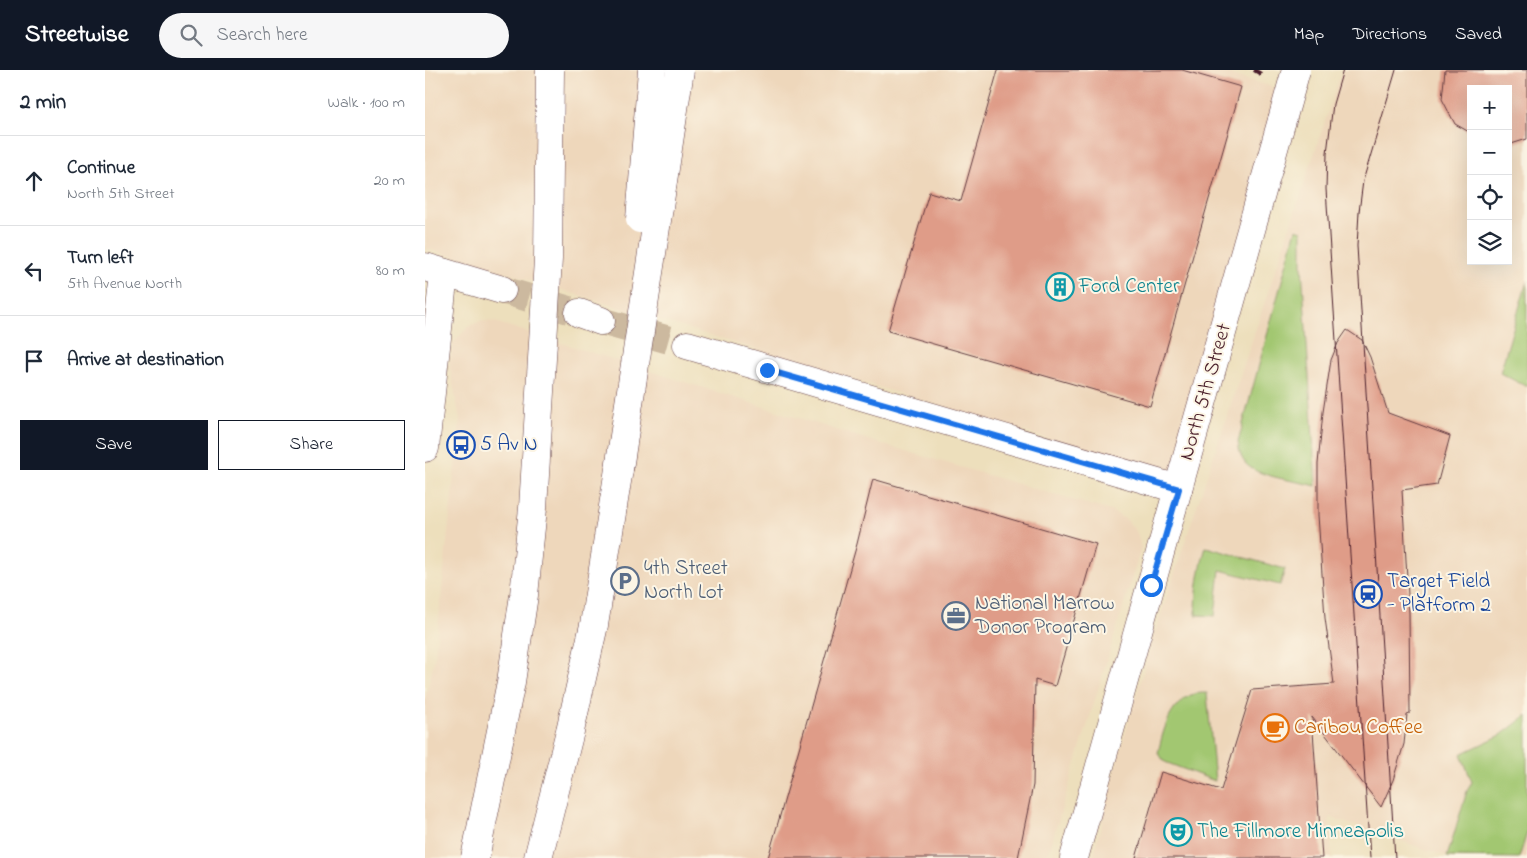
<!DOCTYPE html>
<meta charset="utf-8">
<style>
:root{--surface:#fff;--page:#f6f6f7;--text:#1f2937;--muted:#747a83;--line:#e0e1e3;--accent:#111827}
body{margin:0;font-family:"Indie Flower",sans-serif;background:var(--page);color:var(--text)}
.controls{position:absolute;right:15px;top:15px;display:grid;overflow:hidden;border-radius:0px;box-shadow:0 5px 20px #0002}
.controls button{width:45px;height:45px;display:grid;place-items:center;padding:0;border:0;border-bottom:1px solid var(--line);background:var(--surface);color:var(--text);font:25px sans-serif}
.stop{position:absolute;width:15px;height:15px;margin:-11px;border:4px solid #1a73e8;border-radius:50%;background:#fff}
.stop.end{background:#1a73e8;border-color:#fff;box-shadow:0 1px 5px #0008}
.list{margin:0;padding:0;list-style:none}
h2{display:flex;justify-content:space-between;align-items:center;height:65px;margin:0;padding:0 20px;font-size:21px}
h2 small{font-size:16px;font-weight:400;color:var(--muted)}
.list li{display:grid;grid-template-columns:32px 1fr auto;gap:15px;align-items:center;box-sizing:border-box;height:90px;padding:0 20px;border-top:1px solid var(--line)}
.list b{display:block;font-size:19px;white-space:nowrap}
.list p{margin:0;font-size:16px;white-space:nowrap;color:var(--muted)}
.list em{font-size:16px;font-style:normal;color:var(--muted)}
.actions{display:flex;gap:10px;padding:15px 20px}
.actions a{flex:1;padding:11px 0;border:1px solid var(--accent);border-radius:0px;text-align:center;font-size:18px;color:var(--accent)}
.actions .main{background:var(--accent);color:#fff}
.icon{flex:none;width:28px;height:28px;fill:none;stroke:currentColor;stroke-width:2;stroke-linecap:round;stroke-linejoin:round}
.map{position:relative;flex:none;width:1102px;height:788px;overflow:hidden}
header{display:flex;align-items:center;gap:30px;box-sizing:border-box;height:70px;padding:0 25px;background:var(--accent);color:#fff}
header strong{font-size:24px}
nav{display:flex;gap:28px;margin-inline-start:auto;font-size:18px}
.search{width:350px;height:45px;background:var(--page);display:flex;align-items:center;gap:12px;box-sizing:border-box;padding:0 18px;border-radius:28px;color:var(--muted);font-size:19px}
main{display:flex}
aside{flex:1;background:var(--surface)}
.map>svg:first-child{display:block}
.built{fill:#eed7bb;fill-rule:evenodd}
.green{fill:#a2c771;stroke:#76734e}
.building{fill:#df9c88}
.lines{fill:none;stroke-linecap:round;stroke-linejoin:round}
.minor-tunnel{stroke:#ccb99f;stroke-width:28;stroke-dasharray:28 14;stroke-linecap:butt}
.minor-casing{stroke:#623c41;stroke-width:29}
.highway-casing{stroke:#623c41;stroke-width:29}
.minor{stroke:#fff;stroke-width:28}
.highway{stroke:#fff;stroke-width:28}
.tram{stroke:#4a1f2b;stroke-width:1}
.rail{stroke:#4a1f2b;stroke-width:4;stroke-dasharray:8 4;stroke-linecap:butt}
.minor-bridge-casing{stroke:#623c41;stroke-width:29;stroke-linecap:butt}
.highway-bridge-casing{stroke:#623c41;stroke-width:29;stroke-linecap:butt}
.minor-bridge{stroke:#fff;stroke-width:28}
.highway-bridge{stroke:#fff;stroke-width:28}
.route{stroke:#1a73e8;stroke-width:6}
.labels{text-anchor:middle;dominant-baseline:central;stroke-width:4;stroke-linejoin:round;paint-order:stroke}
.culture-label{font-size:21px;fill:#0d838f;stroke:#fcf5e5;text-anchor:start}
.street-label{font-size:21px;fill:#4a1f2b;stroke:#fcf5e5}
.transit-label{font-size:21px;fill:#164399;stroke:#fcf5e5;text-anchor:start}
.service-label{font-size:21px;fill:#4e5e75;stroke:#fcf5e5;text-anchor:start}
.food-label{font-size:21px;fill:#c56008;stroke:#fcf5e5;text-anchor:start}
</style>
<header>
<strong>Streetwise</strong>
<div class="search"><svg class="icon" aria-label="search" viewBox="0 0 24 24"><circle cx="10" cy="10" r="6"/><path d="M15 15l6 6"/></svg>Search here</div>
<nav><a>Map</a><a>Directions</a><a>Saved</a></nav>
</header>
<main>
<aside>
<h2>2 min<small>Walk · 100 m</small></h2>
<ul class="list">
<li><svg class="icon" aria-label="ahead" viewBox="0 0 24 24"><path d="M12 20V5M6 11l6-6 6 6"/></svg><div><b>Continue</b><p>North 5th Street</p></div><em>20 m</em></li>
<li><svg class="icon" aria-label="left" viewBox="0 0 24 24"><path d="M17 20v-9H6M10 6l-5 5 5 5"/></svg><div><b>Turn left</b><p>5th Avenue North</p></div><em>80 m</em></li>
<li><svg class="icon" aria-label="arrive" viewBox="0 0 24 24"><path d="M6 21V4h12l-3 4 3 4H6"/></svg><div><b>Arrive at destination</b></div></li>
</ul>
<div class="actions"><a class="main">Save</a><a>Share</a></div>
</aside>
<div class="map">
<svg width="1102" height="788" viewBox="0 0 1102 788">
<rect width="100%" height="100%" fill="#fcf5e5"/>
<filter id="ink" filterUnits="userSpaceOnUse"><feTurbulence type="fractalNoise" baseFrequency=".02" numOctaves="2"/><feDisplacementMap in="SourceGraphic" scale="10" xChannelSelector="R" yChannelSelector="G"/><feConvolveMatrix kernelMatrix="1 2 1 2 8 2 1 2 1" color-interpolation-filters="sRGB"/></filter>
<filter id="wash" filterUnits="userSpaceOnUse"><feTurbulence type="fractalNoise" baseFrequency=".0096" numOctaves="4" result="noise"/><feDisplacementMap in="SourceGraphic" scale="20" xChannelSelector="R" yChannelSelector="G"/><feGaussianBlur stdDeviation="1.12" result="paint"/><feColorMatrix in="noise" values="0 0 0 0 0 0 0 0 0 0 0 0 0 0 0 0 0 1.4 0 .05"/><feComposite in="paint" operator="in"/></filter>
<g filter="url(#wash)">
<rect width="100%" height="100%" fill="#eddfbc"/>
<g class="built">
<path d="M0 0H788L873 24 746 403H734L0 178Z"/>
<path d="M917 0H1102V788H1027L904 747 907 788H668L694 686 727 571ZM1046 19H1083V191H1046Z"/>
<path d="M56 251 70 252 453 373 686 441 702 450 712 463 716 478 622 788H0V630L10 586 35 349 24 294 29 272 44 256Z"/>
</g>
<g class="green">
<path d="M871 159 877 161V196L891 416C873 411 833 407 821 394 815 387 814 379 813 372Z"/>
<path d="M1102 211V317L1075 303Z"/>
<path d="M781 477 860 499 855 515 795 500 790 546 771 545C771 521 774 500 781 477Z"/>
<path d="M782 623 790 711 740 692 733 683C738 661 744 636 766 625 771 623 777 623 782 623Z"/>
<path d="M1102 645V763L1094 788 1022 787 1042 721 1047 712 1036 684 1076 665Z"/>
</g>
<g id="blocks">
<g class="building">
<path d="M573 0H757L816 17 725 336 463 261 504 122 536 131Z"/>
<path d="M1020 0H1102V69L1083 75V19H1046V63L1030 54 1017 29Z"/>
<path d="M922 260 937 270 945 287 963 343 1025 366 1012 415 977 420 984 543 985 643 982 644 979 674 968 710 956 737 887 647 897 788H711L736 702 796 720 827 620 909 614 900 548 893 445V394L898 342 906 290 913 273Z"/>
<path d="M448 409 671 474 630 616 610 610 608 715 593 788H343L432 474Z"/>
</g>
</g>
</g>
<g filter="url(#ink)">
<use href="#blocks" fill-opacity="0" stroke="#623c41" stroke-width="1"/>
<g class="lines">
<g class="minor-tunnel">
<path d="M77 220 154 243"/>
<path d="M176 251 262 275"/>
</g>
<defs>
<g id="minor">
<path d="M0 197 77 220"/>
<path d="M154 243 176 251"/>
<path d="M262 275 753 419"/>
<path d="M0 378 19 203"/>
<path d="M649 788 857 50"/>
</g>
<path id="highway" d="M113 788 145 661 169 555 194 399"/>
</defs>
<use href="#minor" class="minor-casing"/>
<use href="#highway" class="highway-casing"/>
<use href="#minor" class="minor"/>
<use href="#highway" class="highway"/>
<g class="tram">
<path d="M918 0 908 34 902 83 901 119 945 788"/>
<path d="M970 788 932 176 934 142 938 111 971 0"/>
</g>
<path class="rail" d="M829 0 836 4"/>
<defs>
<path id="minor-bridge" d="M857 50 871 0"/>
<g id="highway-bridge">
<path d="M215 149 227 0"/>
<path d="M194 399 255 0"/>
<path d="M50 788 86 612 99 525 108 438 123 189 125 0"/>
</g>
</defs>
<use href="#minor-bridge" class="minor-bridge-casing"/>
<use href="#highway-bridge" class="highway-bridge-casing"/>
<use href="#minor-bridge" class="minor-bridge"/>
<use href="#highway-bridge" class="highway-bridge"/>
</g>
</g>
<g class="lines" filter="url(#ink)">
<path class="route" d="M342 300 754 419 726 515"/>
</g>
<defs>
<symbol id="building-ring" viewBox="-11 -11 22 22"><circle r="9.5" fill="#fcf5e5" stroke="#0f9aa8" stroke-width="1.5"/><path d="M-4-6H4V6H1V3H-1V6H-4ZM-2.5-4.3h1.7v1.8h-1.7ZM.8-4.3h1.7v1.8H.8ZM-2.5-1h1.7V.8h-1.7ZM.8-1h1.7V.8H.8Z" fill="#0f9aa8"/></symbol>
<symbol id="bus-ring" viewBox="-11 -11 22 22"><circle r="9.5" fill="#fcf5e5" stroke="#1a4fb4" stroke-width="1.5"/><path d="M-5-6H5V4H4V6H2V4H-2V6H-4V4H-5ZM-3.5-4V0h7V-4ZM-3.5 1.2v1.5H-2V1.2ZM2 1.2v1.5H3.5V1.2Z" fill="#1a4fb4"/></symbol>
<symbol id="parking-ring" viewBox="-11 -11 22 22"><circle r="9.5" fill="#fcf5e5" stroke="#5c6f8a" stroke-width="1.5"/><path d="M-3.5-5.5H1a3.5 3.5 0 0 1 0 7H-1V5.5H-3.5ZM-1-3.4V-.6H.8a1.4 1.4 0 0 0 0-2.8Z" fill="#5c6f8a"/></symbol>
<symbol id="station-ring" viewBox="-11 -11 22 22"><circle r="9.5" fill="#fcf5e5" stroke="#1a4fb4" stroke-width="1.5"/><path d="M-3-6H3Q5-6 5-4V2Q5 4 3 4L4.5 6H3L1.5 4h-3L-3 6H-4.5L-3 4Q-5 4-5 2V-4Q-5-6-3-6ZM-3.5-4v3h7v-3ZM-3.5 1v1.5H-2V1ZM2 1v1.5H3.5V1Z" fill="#1a4fb4"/></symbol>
<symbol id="office-ring" viewBox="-11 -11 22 22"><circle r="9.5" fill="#fcf5e5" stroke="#5c6f8a" stroke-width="1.5"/><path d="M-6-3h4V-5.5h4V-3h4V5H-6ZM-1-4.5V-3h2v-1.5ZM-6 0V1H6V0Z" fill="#5c6f8a"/></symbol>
<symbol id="cafe-ring" viewBox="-11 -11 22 22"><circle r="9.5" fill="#fcf5e5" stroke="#e8710a" stroke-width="1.5"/><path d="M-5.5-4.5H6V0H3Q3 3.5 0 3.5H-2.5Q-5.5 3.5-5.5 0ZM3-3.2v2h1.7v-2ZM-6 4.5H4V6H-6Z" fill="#e8710a"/></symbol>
<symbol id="theatre-ring" viewBox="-11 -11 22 22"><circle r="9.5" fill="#fcf5e5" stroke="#0f9aa8" stroke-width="1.5"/><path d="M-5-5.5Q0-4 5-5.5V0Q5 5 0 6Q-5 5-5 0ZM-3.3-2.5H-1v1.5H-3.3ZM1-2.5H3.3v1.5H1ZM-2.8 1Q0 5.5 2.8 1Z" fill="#0f9aa8"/></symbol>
</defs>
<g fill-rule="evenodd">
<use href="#building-ring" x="619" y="201" width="32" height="32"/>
<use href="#bus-ring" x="20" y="359" width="32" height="32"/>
<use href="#parking-ring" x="184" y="495" width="32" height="32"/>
<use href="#station-ring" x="927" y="508" width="32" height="32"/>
<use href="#office-ring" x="515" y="530" width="32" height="32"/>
<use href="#cafe-ring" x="834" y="642" width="32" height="32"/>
<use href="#theatre-ring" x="737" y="746" width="32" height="32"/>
</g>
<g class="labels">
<g class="culture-label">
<text x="654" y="217">Ford Center</text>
<text x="772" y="762">The Fillmore Minneapolis</text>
</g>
<g class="street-label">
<text transform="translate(781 322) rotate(-74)">North 5th Street</text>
</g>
<g class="transit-label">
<text x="55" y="375">5 Av N</text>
<text x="962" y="512">Target Field<tspan x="962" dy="24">- Platform 2</tspan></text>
</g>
<g class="service-label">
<text x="219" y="499">4th Street<tspan x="219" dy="24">North Lot</tspan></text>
<text x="550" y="534">National Marrow<tspan x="550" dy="24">Donor Program</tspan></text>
</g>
<g class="food-label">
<text x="869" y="658">Caribou Coffee</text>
</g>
</g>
</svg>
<div class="controls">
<button>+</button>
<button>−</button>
<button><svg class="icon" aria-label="locate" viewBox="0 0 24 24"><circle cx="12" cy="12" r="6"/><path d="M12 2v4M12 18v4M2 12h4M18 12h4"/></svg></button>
<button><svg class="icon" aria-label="layers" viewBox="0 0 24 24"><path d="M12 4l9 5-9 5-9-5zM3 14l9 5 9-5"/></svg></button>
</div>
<div class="stop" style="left:726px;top:515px"></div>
<div class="stop end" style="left:342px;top:300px"></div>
</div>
</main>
